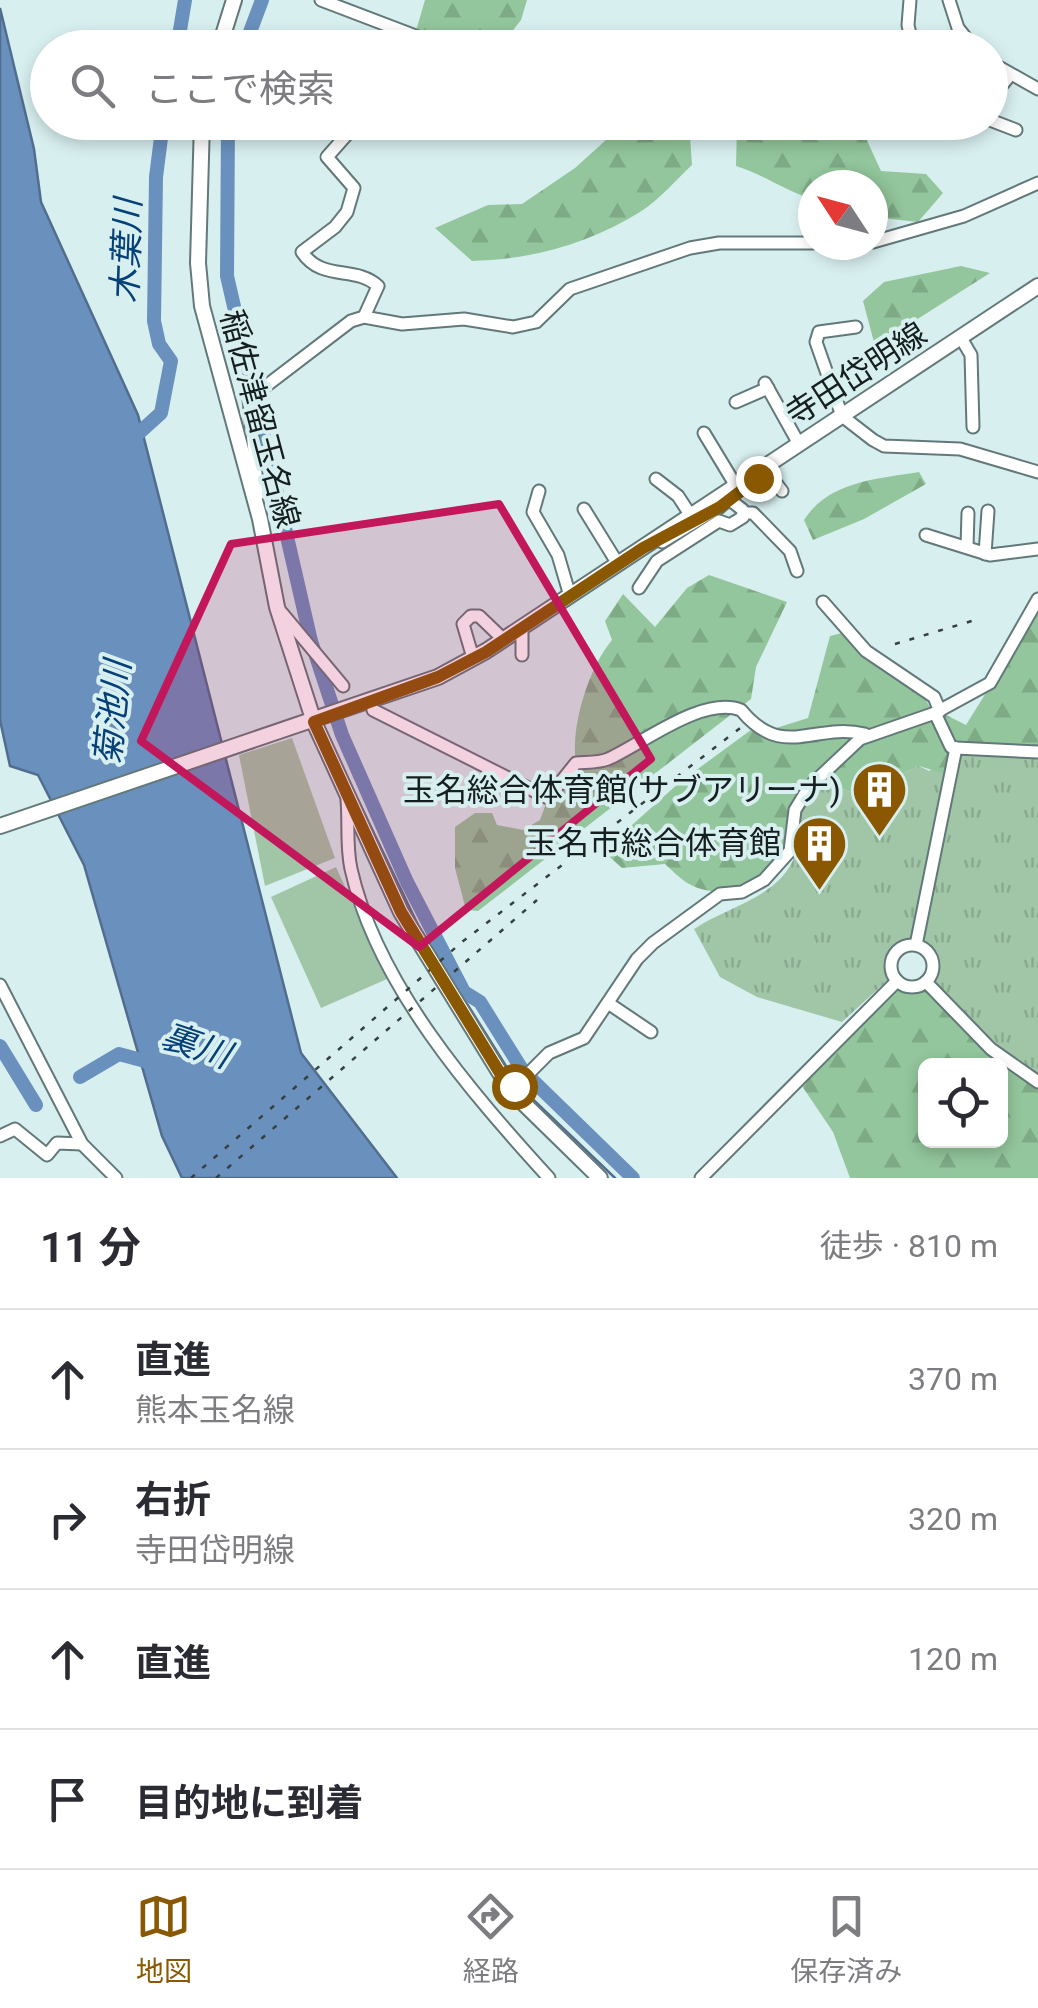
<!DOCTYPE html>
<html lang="ja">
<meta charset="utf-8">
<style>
:root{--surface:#fff;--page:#f7f7f7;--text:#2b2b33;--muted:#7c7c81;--line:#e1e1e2;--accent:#895800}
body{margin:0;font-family:Roboto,"Noto Sans JP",sans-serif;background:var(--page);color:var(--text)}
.controls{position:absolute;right:30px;bottom:30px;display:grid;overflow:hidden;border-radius:15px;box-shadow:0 5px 15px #0003}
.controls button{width:90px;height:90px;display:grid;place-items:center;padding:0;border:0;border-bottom:2px solid var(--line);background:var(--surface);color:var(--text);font:50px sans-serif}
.compass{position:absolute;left:798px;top:170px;width:90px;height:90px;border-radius:50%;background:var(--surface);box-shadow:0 5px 15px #0003;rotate:306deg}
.stop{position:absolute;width:30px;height:30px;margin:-22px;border:8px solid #895800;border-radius:50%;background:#fff}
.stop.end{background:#895800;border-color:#fff;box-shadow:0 2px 10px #0008}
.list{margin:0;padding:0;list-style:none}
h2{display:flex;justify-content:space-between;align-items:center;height:130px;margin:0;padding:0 40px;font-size:42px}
h2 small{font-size:32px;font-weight:400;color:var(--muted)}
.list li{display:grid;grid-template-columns:65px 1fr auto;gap:30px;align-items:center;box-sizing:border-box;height:140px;padding:0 40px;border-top:2px solid var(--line)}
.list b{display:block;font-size:38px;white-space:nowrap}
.list p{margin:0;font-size:32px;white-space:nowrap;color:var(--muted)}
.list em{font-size:32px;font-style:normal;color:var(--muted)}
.icon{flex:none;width:55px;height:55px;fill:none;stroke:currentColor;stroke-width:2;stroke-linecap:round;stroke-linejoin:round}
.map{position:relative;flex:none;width:1038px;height:1178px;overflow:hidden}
.search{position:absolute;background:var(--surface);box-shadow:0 5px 15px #0003;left:30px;right:30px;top:30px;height:110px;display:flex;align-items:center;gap:25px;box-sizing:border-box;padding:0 35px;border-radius:55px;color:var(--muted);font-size:38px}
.sheet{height:690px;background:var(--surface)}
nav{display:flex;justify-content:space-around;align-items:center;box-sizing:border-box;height:140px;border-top:2px solid var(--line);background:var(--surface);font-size:28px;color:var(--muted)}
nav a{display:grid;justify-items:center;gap:5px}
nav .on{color:var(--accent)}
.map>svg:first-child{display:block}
.grass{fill:url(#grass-tufts)}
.forest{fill:url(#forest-firs);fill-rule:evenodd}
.pitch{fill:#a0c6a7}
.water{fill:#6a90bd;stroke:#516e8e;stroke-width:2.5}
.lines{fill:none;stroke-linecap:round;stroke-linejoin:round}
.stream{stroke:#516e8e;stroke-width:2.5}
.river{stroke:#6a90bd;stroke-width:14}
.minor-casing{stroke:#637879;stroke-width:15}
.major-casing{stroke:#637879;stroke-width:18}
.minor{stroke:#fff;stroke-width:11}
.major{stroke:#fff;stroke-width:14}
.rail{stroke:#354040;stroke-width:2.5;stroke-dasharray:5 10;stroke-linecap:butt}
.route{stroke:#895800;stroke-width:12}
.marked{fill:#c2185b;fill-opacity:0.2;stroke:#c2185b;stroke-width:8;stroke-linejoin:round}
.labels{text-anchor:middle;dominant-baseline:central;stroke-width:8;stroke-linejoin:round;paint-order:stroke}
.street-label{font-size:32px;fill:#161f1f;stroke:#d8eff0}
.poi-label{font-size:32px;fill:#161f1f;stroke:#d8eff0;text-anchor:end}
.water-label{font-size:35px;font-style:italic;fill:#064078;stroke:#d8eff0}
</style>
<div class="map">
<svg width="1038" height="1178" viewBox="0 0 1038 1178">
<defs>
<pattern id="grass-tufts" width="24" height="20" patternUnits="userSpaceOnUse" patternTransform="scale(2.5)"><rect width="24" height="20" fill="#a0c6a7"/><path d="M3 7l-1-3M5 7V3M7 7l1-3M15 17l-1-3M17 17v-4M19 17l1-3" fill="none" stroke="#89aa8f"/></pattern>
<pattern id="forest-firs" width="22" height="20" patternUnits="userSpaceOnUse" patternTransform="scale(2.5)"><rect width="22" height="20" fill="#93c69c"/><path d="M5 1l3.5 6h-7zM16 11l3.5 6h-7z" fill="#7eaa86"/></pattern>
</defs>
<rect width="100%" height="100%" fill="#d8eff0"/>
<path class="grass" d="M1038 752V1082L931 983C970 933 867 922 890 978L842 1022 757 997 720 977 694 929C726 907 781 897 795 855 805 824 781 798 824 781L857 795 919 766 929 771 960 754Z"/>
<g class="forest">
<path d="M425 0H527L521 20 500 47 411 48Z"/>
<path d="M626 122 689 123 692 165C676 180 659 200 640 212 591 243 530 260 472 261L435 228 488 205 522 204 575 168Z"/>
<path d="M737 123H859L881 171 926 174 943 193 918 222 873 217V185H813V199C785 191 763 174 736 166Z"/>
<path d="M961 266 990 273 875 346 863 301 884 282Z"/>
<path d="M919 472 926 484 864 519 813 540 804 520C829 481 877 479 919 472Z"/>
<path d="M709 575 787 602 756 667 751 699 478 911 466 910 455 868V827L475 813H492L497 825 523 830 540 820 548 798 576 763C570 727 589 667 612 640L605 621 623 594 655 627 687 588Z"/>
<path d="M1038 609V752L960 754 955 777 919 766 857 795 824 781C788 795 803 824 789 852 771 887 722 902 689 884 680 879 672 870 665 864L622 868 603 851 680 782 759 724 773 729 808 718 830 636 846 632 852 646 921 692 930 707 966 725Z"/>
<path d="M894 983 911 990 924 985 999 1056 1038 1081V1178H850L833 1132 798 1080ZM926 1066H1000V1140H926Z"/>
</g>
<g class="pitch">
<path d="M292 738 335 858 265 886 239 755Z"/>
<path d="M336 867 387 979 321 1008 271 897Z"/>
</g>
<path class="water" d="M0 8 34 149 41 202 138 415 301 1053 397 1178H182L162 1136 84 865 38 775 10 766 0 720Z"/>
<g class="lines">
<g class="stream">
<path d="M358 800 419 927 516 1082"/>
<path d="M521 1088 615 1178"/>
</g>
<g class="river">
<path d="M177 48 185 0"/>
<path d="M244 48 262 0"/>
<path d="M228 122 227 276 311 641 342 735 407 882 464 992 480 1002 523 1071 633 1178"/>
<path d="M130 441 161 413 171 361 159 344 154 321 156 177 163 122"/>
<path d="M0 1046 36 1105"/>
<path d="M80 1077 119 1054 156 1064"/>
</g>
<defs>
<g id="minor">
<path d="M321 0 447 48"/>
<path d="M910 0 908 25 913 48"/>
<path d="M949 0 958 28 974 48"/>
<path d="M990 62 1038 89"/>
<path d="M990 100 1010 75"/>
<path d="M990 120 1016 130"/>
<path d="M358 122 327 157 354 188 347 212 335 227 302 252C322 282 355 265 378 286L364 317"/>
<path d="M873 242 964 216 1038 183"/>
<path d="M856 327 819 332 816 342 842 416 873 440 884 446 960 449 1038 472"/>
<path d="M961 338 971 355 973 427"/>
<path d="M765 383 799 444"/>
<path d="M736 402 768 388"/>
<path d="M704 433 736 486"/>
<path d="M656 479 678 496 691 516"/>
<path d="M539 491 533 512 558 555 570 596"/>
<path d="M258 495 249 399 351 321 364 317 402 324 464 319 513 327 536 322 570 289 690 248 719 243H813"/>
<path d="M584 509 618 564"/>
<path d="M743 513H753L790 551 797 571"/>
<path d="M926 535 990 555 1038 549"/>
<path d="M662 542 720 507 764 468 782 491"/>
<path d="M967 547 968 513"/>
<path d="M985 554 988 511"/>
<path d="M639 588 657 561 719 521 730 525 743 517V510L730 500"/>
<path d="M823 602 866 651 934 697 940 711"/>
<path d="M282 613 343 686"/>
<path d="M522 627V655"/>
<path d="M473 658 463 624 471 616H479L504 640"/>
<path d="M373 710 548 798 576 763C586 762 599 763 608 759 642 744 703 695 741 710 783 761 813 722 865 734"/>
<path d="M935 713 951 747 956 748"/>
<path d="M347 800C349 823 346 846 351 869 377 985 471 1092 549 1178"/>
<path d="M916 945 956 748 1038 752"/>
<circle cx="912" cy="966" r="21"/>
<path d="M926 982 991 1049 1038 1082"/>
<path d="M0 985 82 1144 116 1178"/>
<path d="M608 1003 651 1032"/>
<path d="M511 1091 549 1053 584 1038 637 959 653 943 720 894 742 892 764 880 790 851 795 810 809 787 860 739 935 713 990 683 1038 599"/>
<path d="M0 1136 15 1129 47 1155 57 1143 82 1144"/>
<path d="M701 1178 897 981"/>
</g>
<g id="major">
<path d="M219 48 234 0"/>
<path d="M202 122 198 263 202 306 260 519 277 607 314 722 401 912 511 1091 600 1178"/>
<path d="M0 826 438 677 486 651 1038 286"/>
</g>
</defs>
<use href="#minor" class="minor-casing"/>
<use href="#major" class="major-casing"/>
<use href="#minor" class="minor"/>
<use href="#major" class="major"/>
<g class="rail">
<path d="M895 644 975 620"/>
<path d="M191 1178 462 942 748 722"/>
<path d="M216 1178 537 900"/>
</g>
</g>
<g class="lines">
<path class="route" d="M514 1086 511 1091 401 912 314 722 438 677 486 652 643 548 720 507 758 478"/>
</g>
<path class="marked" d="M499 504 651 759 419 947 141 741 231 544Z"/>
<defs>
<symbol id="building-pin" viewBox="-11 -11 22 30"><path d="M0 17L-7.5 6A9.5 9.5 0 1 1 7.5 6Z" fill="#895800" stroke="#d8eff0"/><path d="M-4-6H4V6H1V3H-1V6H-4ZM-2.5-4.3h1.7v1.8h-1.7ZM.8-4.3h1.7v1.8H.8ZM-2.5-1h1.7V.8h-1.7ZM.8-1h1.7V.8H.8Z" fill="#fff"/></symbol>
</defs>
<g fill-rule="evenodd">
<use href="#building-pin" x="848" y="758" width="63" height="86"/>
<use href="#building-pin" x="788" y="812" width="63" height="86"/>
</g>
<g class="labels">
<g class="street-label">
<text transform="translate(856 374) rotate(-33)">寺田岱明線</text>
<text transform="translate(260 419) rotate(75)">稲佐津留玉名線</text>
</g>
<g class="poi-label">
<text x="841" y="790">玉名総合体育館(サブアリーナ)</text>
<text x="781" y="843">玉名市総合体育館</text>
</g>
<g class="water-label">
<text transform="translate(127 251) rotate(-88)">木葉川</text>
<text transform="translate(113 713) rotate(-84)">菊池川</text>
<text transform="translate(196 1046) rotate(19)">裏川</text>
</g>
</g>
</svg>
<div class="controls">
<button><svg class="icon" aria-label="locate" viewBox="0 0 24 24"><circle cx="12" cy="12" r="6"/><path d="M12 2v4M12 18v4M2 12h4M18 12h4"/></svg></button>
</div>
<svg class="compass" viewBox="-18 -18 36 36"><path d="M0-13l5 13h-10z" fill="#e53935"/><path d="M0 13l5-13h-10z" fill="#7c7c81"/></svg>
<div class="stop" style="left:514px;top:1086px"></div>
<div class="stop end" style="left:758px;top:478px"></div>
<div class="search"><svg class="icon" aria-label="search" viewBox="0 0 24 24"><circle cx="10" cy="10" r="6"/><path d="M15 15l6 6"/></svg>ここで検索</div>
</div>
<section class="sheet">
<h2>11 分<small>徒歩 · 810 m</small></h2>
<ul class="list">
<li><svg class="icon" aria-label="ahead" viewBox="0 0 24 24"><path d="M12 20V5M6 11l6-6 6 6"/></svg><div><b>直進</b><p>熊本玉名線</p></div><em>370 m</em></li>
<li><svg class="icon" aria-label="right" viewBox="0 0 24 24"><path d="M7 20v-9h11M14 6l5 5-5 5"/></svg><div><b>右折</b><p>寺田岱明線</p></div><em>320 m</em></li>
<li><svg class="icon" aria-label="ahead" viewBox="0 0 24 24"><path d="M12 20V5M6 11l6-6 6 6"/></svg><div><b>直進</b></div><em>120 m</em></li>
<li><svg class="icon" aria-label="arrive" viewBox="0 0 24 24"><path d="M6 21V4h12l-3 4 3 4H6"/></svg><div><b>目的地に到着</b></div></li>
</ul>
</section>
<nav>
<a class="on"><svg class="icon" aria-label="map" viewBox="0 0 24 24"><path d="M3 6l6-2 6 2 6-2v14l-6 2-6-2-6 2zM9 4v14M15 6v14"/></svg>地図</a>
<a><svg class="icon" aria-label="directions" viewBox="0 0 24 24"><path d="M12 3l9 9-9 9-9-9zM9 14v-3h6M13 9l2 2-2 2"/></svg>経路</a>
<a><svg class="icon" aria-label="saved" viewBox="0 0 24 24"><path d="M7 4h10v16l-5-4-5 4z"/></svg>保存済み</a>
</nav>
